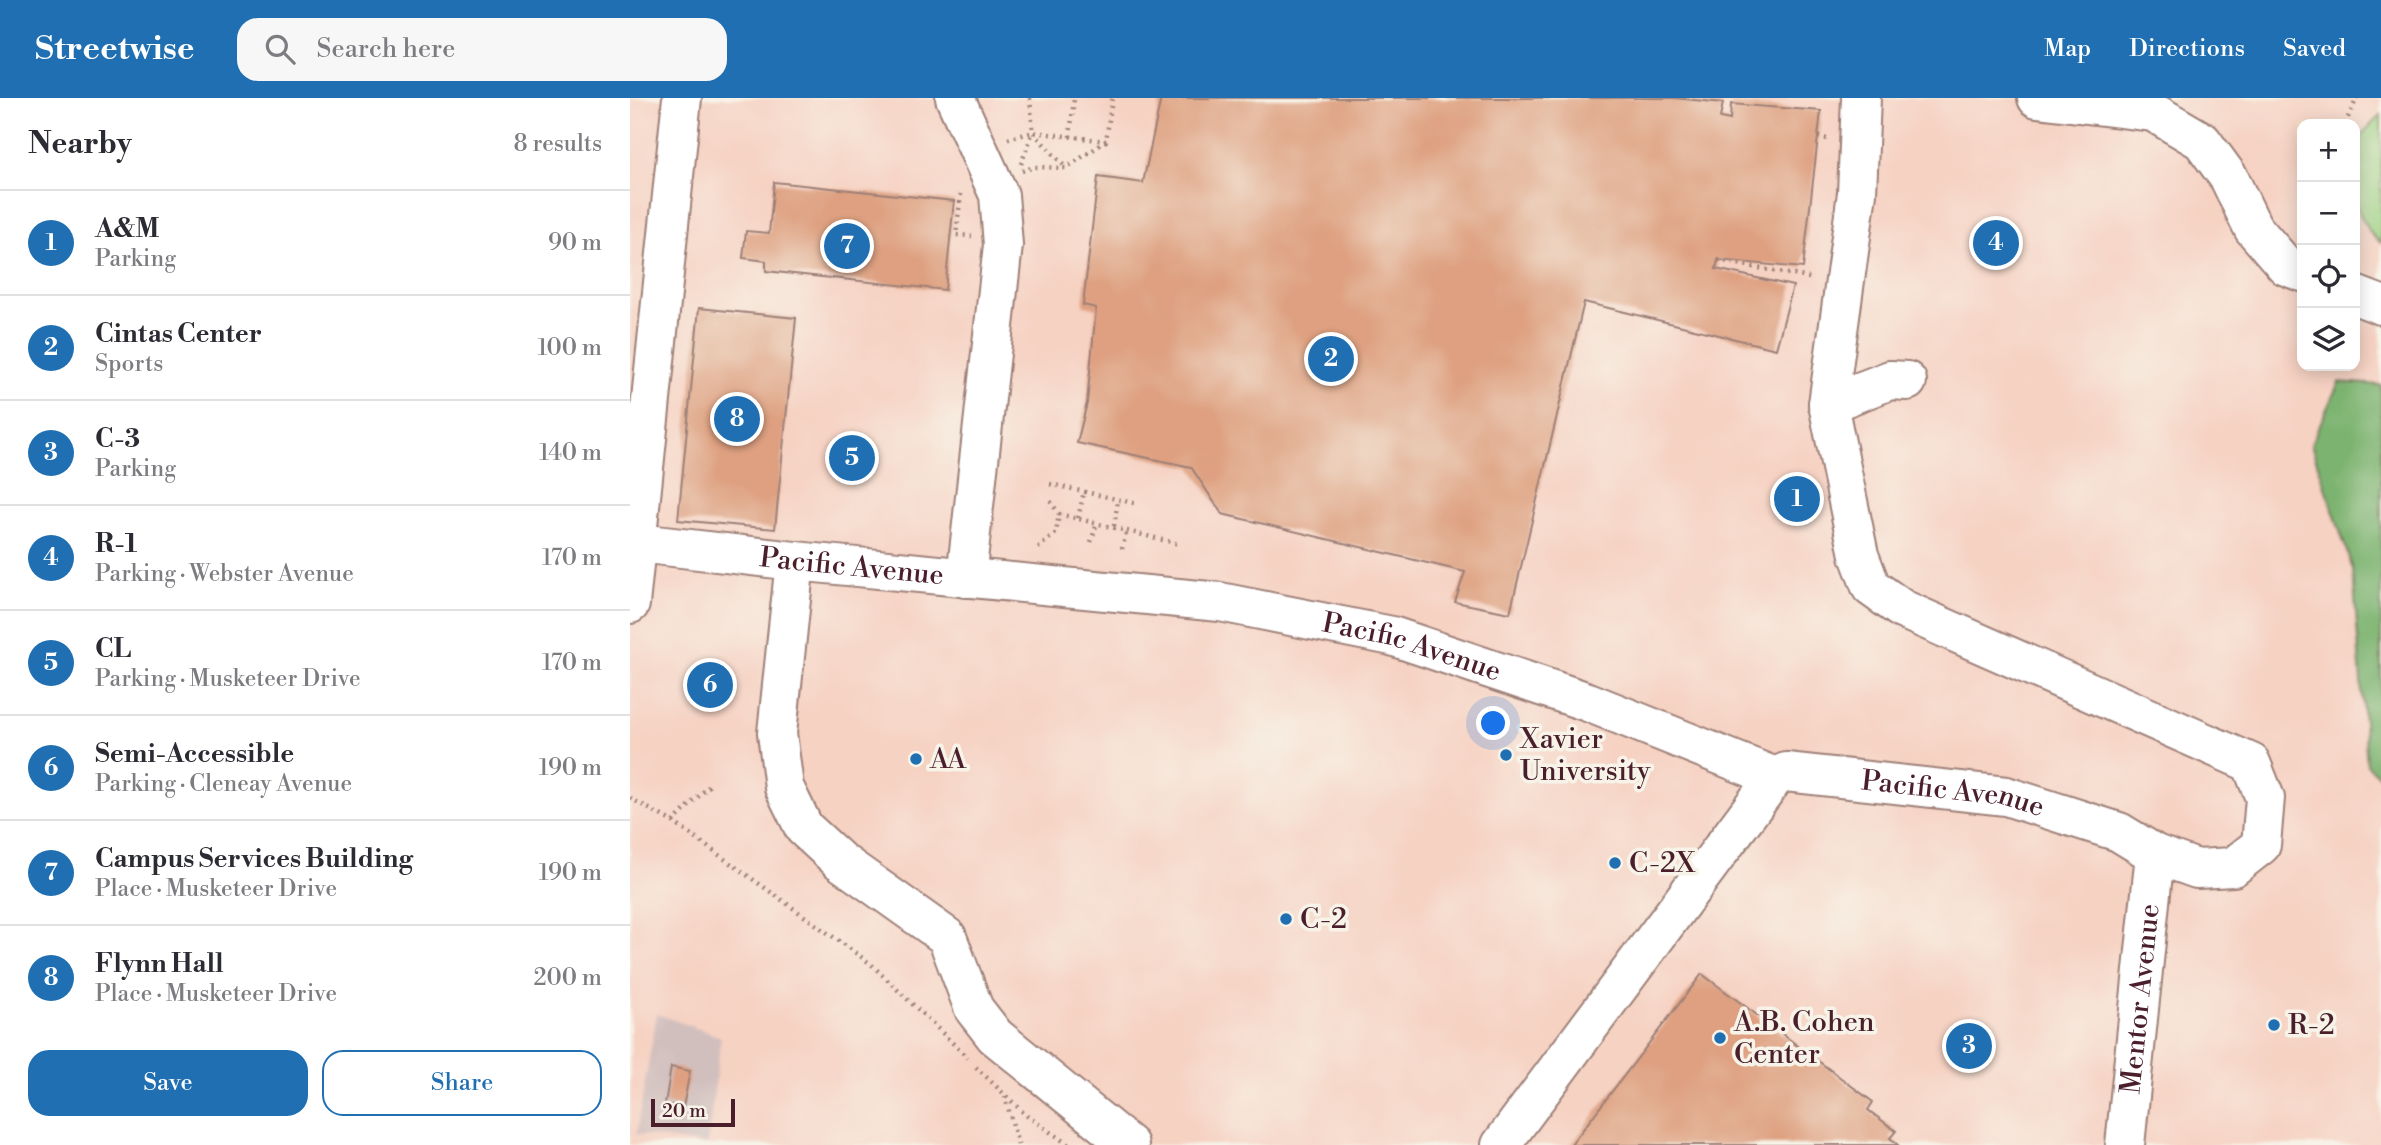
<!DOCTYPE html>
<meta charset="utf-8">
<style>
:root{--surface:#fff;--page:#f7f7f7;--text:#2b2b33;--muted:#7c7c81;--line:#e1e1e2;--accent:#1f6fb2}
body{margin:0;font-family:"Libre Bodoni",serif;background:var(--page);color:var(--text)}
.controls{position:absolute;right:21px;top:21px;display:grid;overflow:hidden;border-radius:14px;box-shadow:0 4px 18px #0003}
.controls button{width:63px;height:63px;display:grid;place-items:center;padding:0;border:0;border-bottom:2px solid var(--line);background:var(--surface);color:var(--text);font:35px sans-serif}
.scale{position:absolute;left:21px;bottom:18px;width:84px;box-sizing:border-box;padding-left:7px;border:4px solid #4a1f2b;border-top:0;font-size:19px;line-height:24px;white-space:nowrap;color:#4a1f2b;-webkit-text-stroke:5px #f7f3e8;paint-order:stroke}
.you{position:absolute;left:864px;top:626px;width:24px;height:24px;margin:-18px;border:5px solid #fff;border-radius:50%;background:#1a73e8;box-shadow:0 0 0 10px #1a73e833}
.badge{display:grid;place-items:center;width:46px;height:46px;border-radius:50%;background:var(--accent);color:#fff;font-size:23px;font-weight:700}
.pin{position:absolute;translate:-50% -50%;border:4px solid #fff;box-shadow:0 2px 7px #0006}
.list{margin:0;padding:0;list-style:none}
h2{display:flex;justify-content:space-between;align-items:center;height:91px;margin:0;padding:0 28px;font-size:30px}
h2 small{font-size:23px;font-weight:400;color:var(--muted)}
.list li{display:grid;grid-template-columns:46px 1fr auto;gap:21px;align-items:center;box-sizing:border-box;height:105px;padding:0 28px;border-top:2px solid var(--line)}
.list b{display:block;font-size:26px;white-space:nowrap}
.list p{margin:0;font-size:23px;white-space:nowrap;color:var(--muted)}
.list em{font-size:23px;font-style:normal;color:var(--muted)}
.actions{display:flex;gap:14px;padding:21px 28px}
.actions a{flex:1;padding:16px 0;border:2px solid var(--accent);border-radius:21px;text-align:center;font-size:24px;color:var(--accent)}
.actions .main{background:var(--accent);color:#fff}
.icon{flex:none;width:38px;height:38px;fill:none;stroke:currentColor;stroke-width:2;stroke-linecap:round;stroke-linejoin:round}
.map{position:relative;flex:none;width:1751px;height:1047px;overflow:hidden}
header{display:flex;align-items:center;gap:42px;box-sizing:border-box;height:98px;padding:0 35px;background:var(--accent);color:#fff}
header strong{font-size:33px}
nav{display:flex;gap:38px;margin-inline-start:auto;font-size:24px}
.search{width:490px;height:63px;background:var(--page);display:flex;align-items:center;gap:18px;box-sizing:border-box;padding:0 24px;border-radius:21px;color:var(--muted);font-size:26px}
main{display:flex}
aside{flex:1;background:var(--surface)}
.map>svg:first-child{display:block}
.built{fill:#f6d2c3;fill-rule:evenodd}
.industrial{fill:#d1bfbd}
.green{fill:#9bd182;stroke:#727856;stroke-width:2}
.forest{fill:#7cb370;stroke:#63694e;stroke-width:2}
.building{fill:#dea080}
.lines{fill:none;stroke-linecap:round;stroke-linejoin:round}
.minor-casing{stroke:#9e8078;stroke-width:42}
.path{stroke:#9e8078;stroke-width:4.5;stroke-dasharray:2 5;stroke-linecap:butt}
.minor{stroke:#fff;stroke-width:38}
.poi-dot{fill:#1f6fb2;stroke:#f7f3e8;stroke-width:2.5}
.labels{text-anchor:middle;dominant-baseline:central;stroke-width:7;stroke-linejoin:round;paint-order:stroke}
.street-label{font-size:28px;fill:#4a1f2b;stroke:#f7f3e8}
.poi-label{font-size:28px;fill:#4a1f2b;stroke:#f7f3e8;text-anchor:start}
</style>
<header>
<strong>Streetwise</strong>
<div class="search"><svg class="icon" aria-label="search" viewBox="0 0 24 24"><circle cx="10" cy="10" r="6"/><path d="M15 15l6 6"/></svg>Search here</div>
<nav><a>Map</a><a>Directions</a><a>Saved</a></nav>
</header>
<main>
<aside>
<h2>Nearby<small>8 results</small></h2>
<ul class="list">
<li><span class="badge">1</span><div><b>A&amp;M</b><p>Parking</p></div><em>90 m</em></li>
<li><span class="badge">2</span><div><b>Cintas Center</b><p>Sports</p></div><em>100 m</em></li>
<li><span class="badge">3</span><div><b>C-3</b><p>Parking</p></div><em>140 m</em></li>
<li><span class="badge">4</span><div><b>R-1</b><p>Parking · Webster Avenue</p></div><em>170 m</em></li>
<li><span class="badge">5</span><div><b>CL</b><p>Parking · Musketeer Drive</p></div><em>170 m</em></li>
<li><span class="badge">6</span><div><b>Semi-Accessible</b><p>Parking · Cleneay Avenue</p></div><em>190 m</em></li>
<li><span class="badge">7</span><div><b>Campus Services Building</b><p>Place · Musketeer Drive</p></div><em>190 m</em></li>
<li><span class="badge">8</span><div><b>Flynn Hall</b><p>Place · Musketeer Drive</p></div><em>200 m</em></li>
</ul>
<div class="actions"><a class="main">Save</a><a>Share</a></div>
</aside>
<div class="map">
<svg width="1751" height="1047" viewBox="0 0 1751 1047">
<rect width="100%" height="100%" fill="#f7f3e8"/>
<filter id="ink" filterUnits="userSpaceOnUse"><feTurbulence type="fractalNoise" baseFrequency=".0143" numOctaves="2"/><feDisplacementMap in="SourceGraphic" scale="14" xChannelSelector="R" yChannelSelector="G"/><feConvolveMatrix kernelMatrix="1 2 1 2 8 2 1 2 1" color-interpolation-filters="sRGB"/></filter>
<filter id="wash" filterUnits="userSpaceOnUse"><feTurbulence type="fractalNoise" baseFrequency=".00686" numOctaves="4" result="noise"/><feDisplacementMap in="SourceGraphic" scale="28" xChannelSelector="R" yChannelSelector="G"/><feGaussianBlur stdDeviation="1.57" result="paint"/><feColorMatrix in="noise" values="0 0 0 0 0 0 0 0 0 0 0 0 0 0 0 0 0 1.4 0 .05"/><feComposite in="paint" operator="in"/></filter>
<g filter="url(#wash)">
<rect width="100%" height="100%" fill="#f3e0c4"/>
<path class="built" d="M0 0H1751V1047H0ZM1672 26H1725V268H1672Z"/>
<path class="industrial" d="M27 916 91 939 77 1047 6 1036Z"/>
<path class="green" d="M1751 17V145C1722 123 1716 70 1732 38 1736 30 1745 23 1751 17Z"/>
<path class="forest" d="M1709 284 1751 287V679L1737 667 1723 472 1681 346Z"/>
<g id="blocks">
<g class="building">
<path d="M531 0H1044L1093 5 1090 20 1100 22 1101 6 1191 13 1173 170 1088 162 1086 171 1163 188 1146 251 954 204 880 515 825 504 835 474 592 416 561 369 447 345 457 305 466 210 453 207 468 79 513 85Z"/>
<path d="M144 84 324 103 315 192 136 173V163L113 160 116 133 139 135Z"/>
<path d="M69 210 166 220 145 431 48 422Z"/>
<path d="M1072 876 1243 1004 1238 1012 1266 1033 1260 1040 1268 1047H941Z"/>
<path d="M41 969 60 973 53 1009 35 1006Z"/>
</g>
</g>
</g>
<g filter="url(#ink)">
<use href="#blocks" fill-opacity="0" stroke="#9e8078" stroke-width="2"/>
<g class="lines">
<defs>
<g id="minor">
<path d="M325 0 369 97 373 147 336 480"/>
<path d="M1407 0 1523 14 1572 43 1599 80 1623 130 1656 168 1672 174"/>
<path d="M1725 197 1751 207"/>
<path d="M1198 306 1260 282 1277 283"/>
<path id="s1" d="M8 445 165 463 590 504 762 538 958 604 1145 679 1156 674 1376 698 1489 734 1525 756 1567 771 1603 769 1631 747 1635 700 1621 665 1272 511 1241 489 1229 457 1198 306 1227 95 1231 0"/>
<path d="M165 463 147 635 154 689 174 730 210 763 317 839 344 911 365 938 499 1047"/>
<path d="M0 506 52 0"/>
<path d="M871 1047 1145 679"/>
<path id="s2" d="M1495 1047 1525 756"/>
</g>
</defs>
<use href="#minor" class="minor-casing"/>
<g class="path">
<path d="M400 0 403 34"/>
<path d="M1715 26 1727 0"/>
<path d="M440 39 444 0"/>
<path d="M1188 39 1198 41"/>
<path d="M378 41 403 34 476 43 482 0"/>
<path d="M391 66 403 34 436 70"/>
<path d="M392 73 404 69 436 70 476 43"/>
<path d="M331 96 326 137 342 138"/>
<path d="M1088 162 1184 181"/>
<path d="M420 386 508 406"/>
<path d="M429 416 549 446"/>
<path d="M448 420 454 394"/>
<path d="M484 428 488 402"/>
<path d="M461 444 467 425"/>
<path d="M408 450 426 435 429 416 419 401"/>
<path d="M492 451 497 432"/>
<path d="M0 700 43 724 241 866 338 960"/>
<path d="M43 724 82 685"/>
<path d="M346 969 397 1018 439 1047"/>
<path d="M375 998 388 1047"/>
</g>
<use href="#minor" class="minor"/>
</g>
</g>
<g class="poi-dot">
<circle cx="876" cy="657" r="7"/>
<circle cx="286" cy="661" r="7"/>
<circle cx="985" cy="765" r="7"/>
<circle cx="656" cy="821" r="7"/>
<circle cx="1644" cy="927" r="7"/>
<circle cx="1090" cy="940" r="7"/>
</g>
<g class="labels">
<g class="street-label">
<text stroke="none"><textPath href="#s1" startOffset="215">Pacific Avenue</textPath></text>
<text stroke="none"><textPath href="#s1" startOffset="782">Pacific Avenue</textPath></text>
<text stroke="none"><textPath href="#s1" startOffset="1349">Pacific Avenue</textPath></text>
<text stroke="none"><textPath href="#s2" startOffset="147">Mentor Avenue</textPath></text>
</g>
<g class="poi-label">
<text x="890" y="641">Xavier<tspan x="890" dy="32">University</tspan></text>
<text x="300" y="661">AA</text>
<text x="999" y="765">C-2X</text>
<text x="670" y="821">C-2</text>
<text x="1104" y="924">A.B. Cohen<tspan x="1104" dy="32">Center</tspan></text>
<text x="1658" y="927">R-2</text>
</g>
</g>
</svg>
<div class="controls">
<button>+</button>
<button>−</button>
<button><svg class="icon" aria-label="locate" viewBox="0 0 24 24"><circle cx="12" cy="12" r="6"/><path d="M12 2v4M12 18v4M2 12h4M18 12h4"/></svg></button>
<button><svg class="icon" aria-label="layers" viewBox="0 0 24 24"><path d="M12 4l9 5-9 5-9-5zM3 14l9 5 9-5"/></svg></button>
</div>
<div class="scale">20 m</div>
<div class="you"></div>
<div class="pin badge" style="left:1167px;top:401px">1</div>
<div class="pin badge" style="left:701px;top:261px">2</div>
<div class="pin badge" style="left:1339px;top:948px">3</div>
<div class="pin badge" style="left:1366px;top:145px">4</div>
<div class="pin badge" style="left:222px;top:360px">5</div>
<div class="pin badge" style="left:80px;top:587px">6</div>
<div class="pin badge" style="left:217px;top:148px">7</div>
<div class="pin badge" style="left:107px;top:321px">8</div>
</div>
</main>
